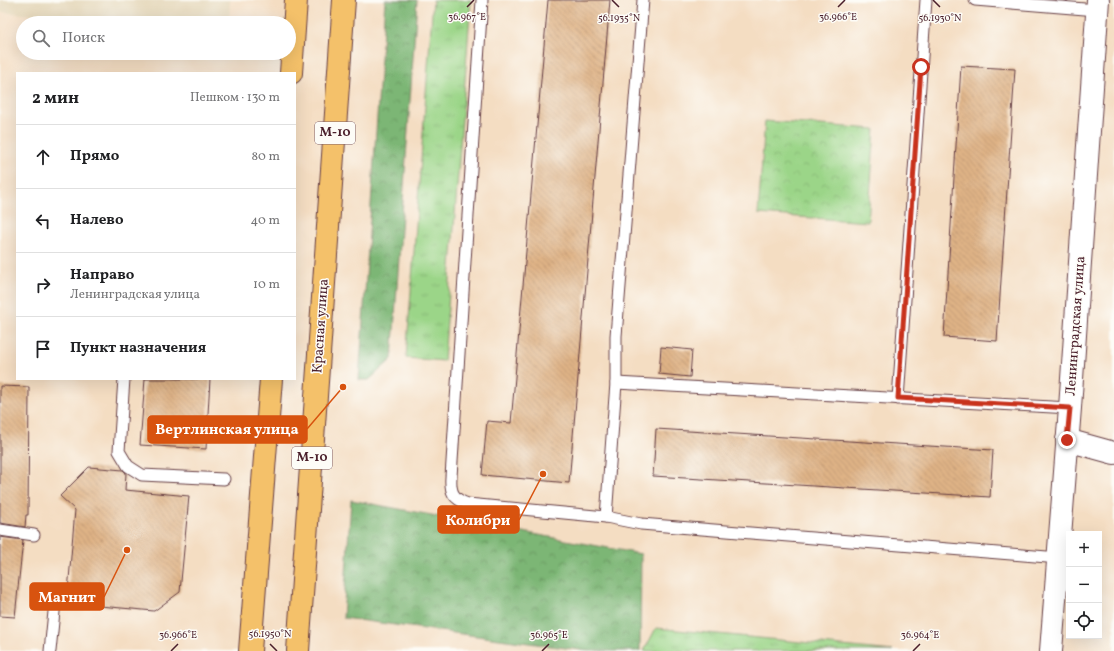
<!DOCTYPE html>
<html lang="ru">
<meta charset="utf-8">
<style>
:root{--surface:#fff;--page:#f6f6f6;--text:#202124;--muted:#757577;--line:#e0e0e0}
body{margin:0;font-family:Vollkorn,serif;background:var(--page);color:var(--text)}
.controls{position:absolute;right:12px;bottom:12px;display:grid;overflow:hidden;border-radius:0px;box-shadow:0 4px 16px #0002}
.controls button{width:36px;height:36px;display:grid;place-items:center;padding:0;border:0;border-bottom:1px solid var(--line);background:var(--surface);color:var(--text);font:20px sans-serif}
.stop{position:absolute;width:12px;height:12px;margin:-9px;border:3px solid #c8321e;border-radius:50%;background:#fff}
.stop.end{background:#c8321e;border-color:#fff;box-shadow:0 1px 4px #0008}
.list{margin:0;padding:0;list-style:none}
h2{display:flex;justify-content:space-between;align-items:center;height:52px;margin:0;padding:0 16px;font-size:17px}
h2 small{font-size:13px;font-weight:400;color:var(--muted)}
.list li{display:grid;grid-template-columns:26px 1fr auto;gap:12px;align-items:center;box-sizing:border-box;height:64px;padding:0 16px;border-top:1px solid var(--line)}
.list b{display:block;font-size:15px;white-space:nowrap}
.list p{margin:0;font-size:13px;white-space:nowrap;color:var(--muted)}
.list em{font-size:13px;font-style:normal;color:var(--muted)}
.icon{flex:none;width:22px;height:22px;fill:none;stroke:currentColor;stroke-width:2;stroke-linecap:round;stroke-linejoin:round}
.map{position:relative;flex:none;width:1114px;height:651px;overflow:hidden}
.search{position:absolute;background:var(--surface);box-shadow:0 4px 16px #0002;left:16px;top:16px;width:280px;height:44px;display:flex;align-items:center;gap:10px;box-sizing:border-box;padding:0 14px;border-radius:22px;color:var(--muted);font-size:15px}
.panel{position:absolute;background:var(--surface);box-shadow:0 4px 16px #0002;left:16px;top:72px;width:280px;height:308px;border-radius:0px}
.map>svg:first-child{display:block}
.built{fill:#e4d6b7}
.grass{fill:url(#grass-tufts);stroke:#727a5a}
.forest{fill:url(#forest-crowns);stroke:#636a50}
.park{fill:url(#park-crowns);stroke:#727a5a}
.building{fill:url(#building-back-hatch)}
.lines{fill:none;stroke-linecap:round;stroke-linejoin:round}
.lane-casing{stroke:#643c42;stroke-width:13}
.street-casing{stroke:#643c42;stroke-width:24}
.highway-casing{stroke:#643c42;stroke-width:24}
.lane{stroke:#fff;stroke-width:11}
.street{stroke:#fff;stroke-width:22}
.highway{stroke:#f4c16a;stroke-width:22}
.route{stroke:#c8321e;stroke-width:5}
.ticks{fill:none;stroke:#4a1f2b;stroke-width:1.5}
.labels{text-anchor:middle;dominant-baseline:central;stroke-width:3;stroke-linejoin:round;paint-order:stroke}
.shield{fill:#fdfcf7;stroke:#806168;stroke-width:1}
.shield-label{font-size:13px;font-weight:bold;fill:#4a1f2b}
.street-label{font-size:14px;fill:#4a1f2b;stroke:#fdfcf7}
.ticks-label{font-size:10px;text-anchor:middle;fill:#4a1f2b;stroke:#fdfcf7;stroke-width:3;stroke-linejoin:round;paint-order:stroke}
.leader{fill:none;stroke:#d8530f;stroke-width:1.5}
.callout-dot{fill:#d8530f;stroke:#fdfcf7;stroke-width:1.5}
.callout{fill:#d8530f;stroke:#d8530f;stroke-width:1.5}
.callout-label{font-size:15px;text-anchor:middle;font-weight:bold;fill:#fff}
</style>
<div class="map">
<svg width="1114" height="651" viewBox="0 0 1114 651">
<defs>
<pattern id="grass-tufts" width="24" height="20" patternUnits="userSpaceOnUse"><rect width="24" height="20" fill="#9bd588"/><path d="M3 7l-1-3M5 7V3M7 7l1-3M15 17l-1-3M17 17v-4M19 17l1-3" fill="none" stroke="#87b676"/></pattern>
<pattern id="forest-crowns" width="20" height="18" patternUnits="userSpaceOnUse"><rect width="20" height="18" fill="#7cb674"/><path d="M2 6a3 3 0 1 1 6 0M12 15a3 3 0 1 1 6 0" fill="none" stroke="#68935f"/></pattern>
<pattern id="park-crowns" width="20" height="18" patternUnits="userSpaceOnUse"><rect width="20" height="18" fill="#9bd588"/><path d="M2 6a3 3 0 1 1 6 0M12 15a3 3 0 1 1 6 0" fill="none" stroke="#87b676"/></pattern>
<pattern id="building-back-hatch" width="6" height="6" patternUnits="userSpaceOnUse"><rect width="6" height="6" fill="#dfb386"/><path d="M-1 5l2 2M0 0l6 6M5-1l2 2" fill="none" stroke="#b7916e"/></pattern>
</defs>
<rect width="100%" height="100%" fill="#fdfcf7"/>
<filter id="ink" filterUnits="userSpaceOnUse"><feTurbulence type="fractalNoise" baseFrequency=".025" numOctaves="2"/><feDisplacementMap in="SourceGraphic" scale="8" xChannelSelector="R" yChannelSelector="G"/><feConvolveMatrix kernelMatrix="1 2 1 2 8 2 1 2 1" color-interpolation-filters="sRGB"/></filter>
<filter id="wash" filterUnits="userSpaceOnUse"><feTurbulence type="fractalNoise" baseFrequency=".012" numOctaves="4" result="noise"/><feDisplacementMap in="SourceGraphic" scale="16" xChannelSelector="R" yChannelSelector="G"/><feGaussianBlur stdDeviation="0.9" result="paint"/><feColorMatrix in="noise" values="0 0 0 0 0 0 0 0 0 0 0 0 0 0 0 0 0 1.4 0 .05"/><feComposite in="paint" operator="in"/></filter>
<g filter="url(#wash)">
<rect width="100%" height="100%" fill="#f4ddc2"/>
<path class="built" d="M0 0H230L229 23H120L0 12Z"/>
<g class="grass">
<path d="M433 0H471L444 361 406 358Z"/>
<path d="M656 628 893 651H644Z"/>
</g>
<g class="forest">
<path d="M385 0H417L392 359 369 380H359Z"/>
<path d="M351 500 641 554 640 651H588L343 618Z"/>
</g>
<path class="park" d="M765 121 875 129 868 222 758 214Z"/>
<g id="blocks">
<g class="building">
<path d="M548 0H610L569 483 482 475 487 421 511 423Z"/>
<path d="M961 66 1015 69 997 341 944 337Z"/>
<path d="M661 347 692 350 690 377 659 374Z"/>
<path d="M145 379H210L206 449 140 445Z"/>
<path d="M0 386 29 387 28 515H26L25 527 0 523Z"/>
<path d="M656 429 993 450 990 497 653 476Z"/>
<path d="M89 467 123 470 126 473 125 490 189 496 180 592 154 611 67 603 75 510 60 496Z"/>
<path d="M0 537 23 540 15 617 0 616Z"/>
</g>
</g>
</g>
<g filter="url(#ink)">
<use href="#blocks" fill-opacity="0" stroke="#643c42" stroke-width="1"/>
<g class="lines">
<defs>
<g id="lane">
<path d="M482 0 451 477C450 492 453 499 468 504L606 517 641 524 1059 558"/>
<path d="M975 0 1097 10"/>
<path d="M124 379 119 451 128 466 142 475 224 479"/>
<path d="M616 383 1070 408"/>
<path d="M898 399 926 0"/>
<path d="M606 517 616 383V336L643 0"/>
<path d="M0 530 34 535"/>
<path d="M50 651 55 602"/>
</g>
<g id="street">
<path d="M1067 440 1114 453"/>
<path d="M1051 651 1070 408 1098 0"/>
</g>
<g id="highway">
<path d="M291 73 296 0"/>
<path d="M250 651 271 379"/>
<path d="M298 651 344 0"/>
</g>
</defs>
<use href="#lane" class="lane-casing"/>
<use href="#street" class="street-casing"/>
<use href="#highway" class="highway-casing"/>
<use href="#lane" class="lane"/>
<use href="#street" class="street"/>
<use href="#highway" class="highway"/>
</g>
</g>
<g class="lines" filter="url(#ink)">
<path class="route" d="M921 67 898 398 1070 408 1067 440"/>
</g>
<path class="ticks" d="M612 0 619 7M933 0 940 7M467 7 474 0M838 7 845 0M270 644 277 651M171 651 178 644M542 651 549 644M913 651 920 644"/>
<g class="labels">
<g class="shield">
<rect x="315" y="122" width="40" height="22" rx="3"/>
<rect x="292" y="447" width="40" height="22" rx="3"/>
</g>
<g class="shield-label">
<text x="335" y="133">М-10</text>
<text x="312" y="458">М-10</text>
</g>
<g class="street-label">
<text transform="translate(321 326) rotate(-86)">Красная улица</text>
<text transform="translate(1076 326) rotate(-86)">Ленинградская улица</text>
</g>
</g>
<g class="ticks-label">
<text x="467" y="20">36.967°E</text>
<text x="838" y="20">36.966°E</text>
<text x="619" y="21">56.1935°N</text>
<text x="940" y="21">56.1930°N</text>
<text x="270" y="637">56.1950°N</text>
<text x="178" y="638">36.966°E</text>
<text x="549" y="638">36.965°E</text>
<text x="920" y="638">36.964°E</text>
</g>
<path class="leader" d="M343 387L307 429M543 474L519 520M127 550L104 597"/>
<g class="callout-dot">
<circle cx="343" cy="387" r="4"/>
<circle cx="543" cy="474" r="4"/>
<circle cx="127" cy="550" r="4"/>
</g>
<g class="callout">
<rect x="148" y="416" width="159" height="27" rx="4"/>
<rect x="438" y="506" width="81" height="27" rx="4"/>
<rect x="30" y="583" width="74" height="27" rx="4"/>
</g>
<g class="callout-label">
<text x="227" y="434">Вертлинская улица</text>
<text x="478" y="525">Колибри</text>
<text x="67" y="602">Магнит</text>
</g>
</svg>
<div class="controls">
<button>+</button>
<button>−</button>
<button><svg class="icon" aria-label="locate" viewBox="0 0 24 24"><circle cx="12" cy="12" r="6"/><path d="M12 2v4M12 18v4M2 12h4M18 12h4"/></svg></button>
</div>
<div class="stop" style="left:921px;top:67px"></div>
<div class="stop end" style="left:1067px;top:440px"></div>
<div class="search"><svg class="icon" aria-label="search" viewBox="0 0 24 24"><circle cx="10" cy="10" r="6"/><path d="M15 15l6 6"/></svg>Поиск</div>
<section class="panel">
<h2>2 мин<small>Пешком · 130 m</small></h2>
<ul class="list">
<li><svg class="icon" aria-label="ahead" viewBox="0 0 24 24"><path d="M12 20V5M6 11l6-6 6 6"/></svg><div><b>Прямо</b></div><em>80 m</em></li>
<li><svg class="icon" aria-label="left" viewBox="0 0 24 24"><path d="M17 20v-9H6M10 6l-5 5 5 5"/></svg><div><b>Налево</b></div><em>40 m</em></li>
<li><svg class="icon" aria-label="right" viewBox="0 0 24 24"><path d="M7 20v-9h11M14 6l5 5-5 5"/></svg><div><b>Направо</b><p>Ленинградская улица</p></div><em>10 m</em></li>
<li><svg class="icon" aria-label="arrive" viewBox="0 0 24 24"><path d="M6 21V4h12l-3 4 3 4H6"/></svg><div><b>Пункт назначения</b></div></li>
</ul>
</section>
</div>
